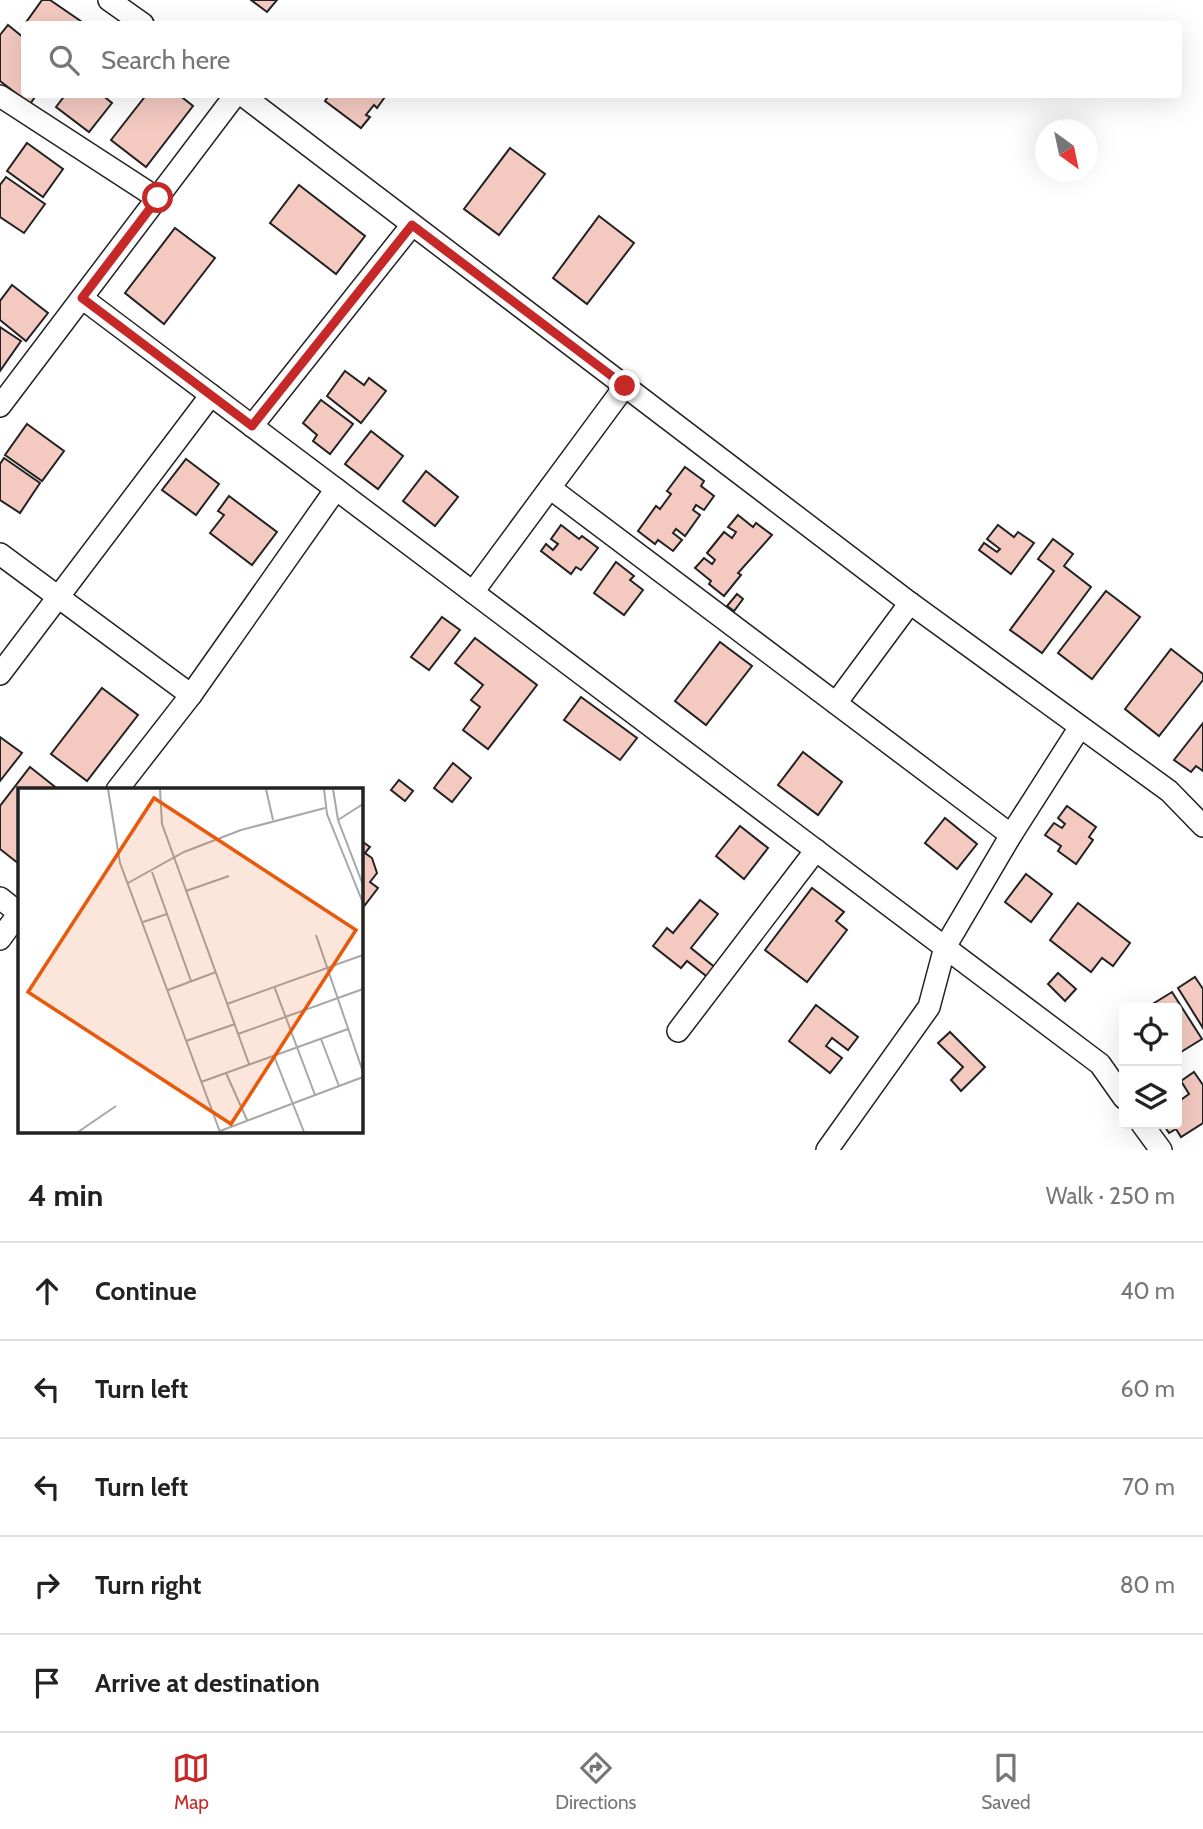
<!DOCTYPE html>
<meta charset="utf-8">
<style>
:root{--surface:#fff;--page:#f2f2f2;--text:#222;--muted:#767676;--line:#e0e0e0;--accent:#c62828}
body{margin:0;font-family:Cabin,sans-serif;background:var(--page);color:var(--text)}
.controls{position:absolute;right:21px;bottom:21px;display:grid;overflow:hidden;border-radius:7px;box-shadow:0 7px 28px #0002}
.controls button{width:63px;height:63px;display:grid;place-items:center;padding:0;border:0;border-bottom:2px solid var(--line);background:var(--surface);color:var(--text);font:35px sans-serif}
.compass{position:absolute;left:1035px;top:119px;width:63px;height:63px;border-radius:50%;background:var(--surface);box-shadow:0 7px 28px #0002;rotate:147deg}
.stop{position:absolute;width:21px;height:21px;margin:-16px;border:5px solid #c62828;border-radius:50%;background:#fff}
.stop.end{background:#c62828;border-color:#fff;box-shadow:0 2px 7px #0008}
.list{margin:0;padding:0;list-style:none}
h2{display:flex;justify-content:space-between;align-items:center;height:91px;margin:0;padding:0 28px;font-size:30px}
h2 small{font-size:23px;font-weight:400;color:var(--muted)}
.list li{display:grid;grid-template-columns:46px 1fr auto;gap:21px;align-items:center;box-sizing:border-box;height:98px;padding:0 28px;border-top:2px solid var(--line)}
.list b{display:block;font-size:26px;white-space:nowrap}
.list em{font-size:23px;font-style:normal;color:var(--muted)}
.icon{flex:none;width:38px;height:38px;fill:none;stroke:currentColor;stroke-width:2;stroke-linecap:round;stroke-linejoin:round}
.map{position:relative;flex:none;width:1203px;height:1150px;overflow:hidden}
.search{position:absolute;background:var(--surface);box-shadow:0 7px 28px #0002;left:21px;right:21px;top:21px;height:77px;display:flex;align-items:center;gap:18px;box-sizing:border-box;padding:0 24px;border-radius:7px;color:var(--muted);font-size:26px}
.sheet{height:581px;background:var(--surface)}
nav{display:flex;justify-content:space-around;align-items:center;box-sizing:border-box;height:98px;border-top:2px solid var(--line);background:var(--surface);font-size:19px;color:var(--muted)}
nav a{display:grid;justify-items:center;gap:4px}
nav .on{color:var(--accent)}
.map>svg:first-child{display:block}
.building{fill:#f3c9c0;stroke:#222;stroke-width:2}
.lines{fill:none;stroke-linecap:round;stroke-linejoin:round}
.minor-casing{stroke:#222;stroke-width:24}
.minor{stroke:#fff;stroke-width:21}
.route{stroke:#c62828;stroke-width:9}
.inset-road{fill:none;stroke:#a7a7a7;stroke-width:2}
.view{fill:#e8590c;fill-opacity:0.15;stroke:#e8590c;stroke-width:3.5}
.inset-edge{fill:none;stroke:#222;stroke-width:3.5}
</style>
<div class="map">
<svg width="1203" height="1150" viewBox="0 0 1203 1150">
<rect width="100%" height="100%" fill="#fff"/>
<g class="building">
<path d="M42 0H50L85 24H24V30L22 28Z"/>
<path d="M251 0H277L267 12Z"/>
<path d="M8 25 24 38V94H37L30 104 0 81V35Z"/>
<path d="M66 94H101L112 103 89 132 56 107Z"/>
<path d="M147 94H178L193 106 146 167 111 140Z"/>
<path d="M330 94H387L377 108 374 105 366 115 370 117 361 128 325 101Z"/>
<path d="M27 143 63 169 43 197 7 171Z"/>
<path d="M510 148 545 174 499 235 464 209Z"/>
<path d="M6 177 45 204 24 233 0 217V185Z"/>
<path d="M299 185 365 236 336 274 270 223Z"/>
<path d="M599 216 634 243 587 304 553 278Z"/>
<path d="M175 228 215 258 164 324 125 293Z"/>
<path d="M12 285 48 313 26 341 0 320V301Z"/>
<path d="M0 327 21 341 0 371Z"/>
<path d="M345 371 364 385 369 378 386 391 361 423 327 396Z"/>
<path d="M321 400 353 424 330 454 313 441 317 435 303 423Z"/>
<path d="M27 424 64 451 42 481 5 455Z"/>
<path d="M371 431 403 456 378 489 345 464Z"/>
<path d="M4 458 40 483 20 513 0 500V464Z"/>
<path d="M186 459 219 484 196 515 162 490Z"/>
<path d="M685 467 704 481 701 486 714 496 704 510 696 505 693 510 700 515 685 536 676 529 673 533 682 540 673 551 658 540 655 544 638 531 656 506 660 509 671 494 667 491Z"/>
<path d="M426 471 458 497 435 526 403 501Z"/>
<path d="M229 496 277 532 252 565 210 533 224 515 218 511Z"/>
<path d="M738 515 753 527 756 523 772 535 738 573 741 575 724 596 709 584 711 581 695 568 704 558 712 564 715 560 707 553 724 532 732 538 736 532 728 527Z"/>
<path d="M561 525 579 539 582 536 598 548 581 570 576 567 571 574 541 551 546 544 553 550 558 544 551 539Z"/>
<path d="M998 525 1014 537 1018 532 1034 543 1011 574 979 550 984 543 997 552 1000 549 987 539Z"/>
<path d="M1053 539 1073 554 1064 566 1091 587 1042 653 1010 630 1054 571 1038 559Z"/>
<path d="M616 562 634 576 630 580 643 590 624 615 594 593Z"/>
<path d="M1106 591 1140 617 1092 679 1058 653Z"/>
<path d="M737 594 743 599 734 611 727 606Z"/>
<path d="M442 617 460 630 429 670 411 657Z"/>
<path d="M475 638 537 685 488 749 463 730 480 707 471 700 483 685 455 663Z"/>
<path d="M720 642 752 666 706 725 675 701Z"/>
<path d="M1171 649 1203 674V680L1159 736 1125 709Z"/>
<path d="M102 688 138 715 87 781 51 754Z"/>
<path d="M581 697 637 738 620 760 564 720Z"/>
<path d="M1203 723V771L1196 766 1191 772 1174 760Z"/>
<path d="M0 737 22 753 0 781Z"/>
<path d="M803 752 842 782 818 815 778 785Z"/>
<path d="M453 763 471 778 452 802 434 788Z"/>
<path d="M30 767 59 790H19V864L0 849V806Z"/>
<path d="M399 780 413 791 405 801 391 790Z"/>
<path d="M1067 806 1096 827 1089 837 1093 840 1076 864 1058 851 1061 846 1045 835 1054 823 1062 828 1065 824 1058 818Z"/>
<path d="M945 818 977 844 957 869 925 843Z"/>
<path d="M740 826 768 848 744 879 716 856Z"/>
<path d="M360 840 370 847 365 853 372 858 377 873 370 882 378 888 365 905 360 901Z"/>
<path d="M1026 874 1052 894 1031 922 1005 902Z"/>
<path d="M812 888 844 912 836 921 847 930 807 982 765 950Z"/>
<path d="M700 900 718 914 691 948 717 969 710 979 687 961 681 968 653 946 667 928 673 933Z"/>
<path d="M1078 903 1130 943 1113 966 1102 958 1091 972 1050 940Z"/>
<path d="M1058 973 1076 989 1065 1001 1048 984Z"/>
<path d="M1195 977 1203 989V1028L1178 988Z"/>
<path d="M1172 992 1202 1039 1181 1052 1177 1046V1008H1153L1151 1005Z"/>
<path d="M816 1005 858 1037 848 1050 832 1038 826 1046 842 1058 830 1073 789 1041Z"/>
<path d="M950 1032 985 1067 961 1091 951 1080 963 1067 938 1043Z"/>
<path d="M1194 1072 1203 1085V1123L1181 1137 1176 1129 1169 1133 1163 1124H1177V1091L1182 1099 1189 1094 1181 1081Z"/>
</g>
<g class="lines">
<defs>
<g id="minor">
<path d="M109 0 143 24"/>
<path d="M241 94 910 603 1169 791 1203 826"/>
<path d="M0 96 157 198"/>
<path d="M82 298 1100 1064 1124 1098"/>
<path d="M0 406 236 94"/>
<path d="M252 426 412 225"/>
<path d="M550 488 1011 835"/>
<path d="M0 554 191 695"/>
<path d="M473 592 625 386"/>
<path d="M0 674 211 395"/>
<path d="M836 703 910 603"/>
<path d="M117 790 191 695 336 489"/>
<path d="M0 898 19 913 0 939"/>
<path d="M678 1031 816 850"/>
<path d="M1142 1124 1161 1150"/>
<path d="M827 1150 929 1007 945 947 1011 835 1080 727"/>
</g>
</defs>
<use href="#minor" class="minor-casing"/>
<use href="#minor" class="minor"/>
</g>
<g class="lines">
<path class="route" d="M158 198 82 298 252 426 412 225 625 386"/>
</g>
<g transform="translate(18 788)">
<rect width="345" height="345" fill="#fff"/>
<path class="inset-road" d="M90 1 102 75 202 344M142 1 144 36 231 276M248 1 255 32M306 1 309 26 345 115M315 1 320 32 345 97M320 32 345 16M134 84 173 193M110 95 166 64 223 42 307 20M168 103 211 88M125 134 149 126M298 147 345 284M256 198 297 307M150 202 198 184M209 216 345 167M220 246 345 201M303 251 321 298M168 253 217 236M256 268 286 344M208 285 229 332M183 294 330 241M202 343 345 289M60 344 98 318"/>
<path class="view" d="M136 10 338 142 213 336 10 204Z"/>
<rect width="345" height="345" class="inset-edge"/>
</g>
</svg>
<div class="controls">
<button><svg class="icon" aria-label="locate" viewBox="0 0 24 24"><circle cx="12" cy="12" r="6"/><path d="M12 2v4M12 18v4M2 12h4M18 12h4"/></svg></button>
<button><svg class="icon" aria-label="layers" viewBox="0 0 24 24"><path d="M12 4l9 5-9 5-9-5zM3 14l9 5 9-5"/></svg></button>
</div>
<svg class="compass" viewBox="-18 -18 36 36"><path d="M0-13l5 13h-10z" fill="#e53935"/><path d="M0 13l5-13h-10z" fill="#767676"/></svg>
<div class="stop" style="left:158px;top:198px"></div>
<div class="stop end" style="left:625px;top:386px"></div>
<div class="search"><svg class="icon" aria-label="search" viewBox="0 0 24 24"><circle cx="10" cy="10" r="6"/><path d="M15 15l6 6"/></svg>Search here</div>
</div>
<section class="sheet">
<h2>4 min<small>Walk · 250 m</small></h2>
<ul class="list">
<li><svg class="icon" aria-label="ahead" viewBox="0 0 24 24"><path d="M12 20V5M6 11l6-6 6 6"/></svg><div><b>Continue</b></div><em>40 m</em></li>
<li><svg class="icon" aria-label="left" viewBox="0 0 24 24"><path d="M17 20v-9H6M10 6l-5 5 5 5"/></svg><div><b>Turn left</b></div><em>60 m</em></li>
<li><svg class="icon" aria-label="left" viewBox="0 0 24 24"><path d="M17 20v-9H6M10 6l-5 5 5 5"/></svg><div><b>Turn left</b></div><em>70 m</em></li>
<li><svg class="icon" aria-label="right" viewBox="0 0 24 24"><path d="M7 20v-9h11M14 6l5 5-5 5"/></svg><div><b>Turn right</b></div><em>80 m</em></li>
<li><svg class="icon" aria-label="arrive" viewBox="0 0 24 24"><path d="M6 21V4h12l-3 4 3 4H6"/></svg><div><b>Arrive at destination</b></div></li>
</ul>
</section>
<nav>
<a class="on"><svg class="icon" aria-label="map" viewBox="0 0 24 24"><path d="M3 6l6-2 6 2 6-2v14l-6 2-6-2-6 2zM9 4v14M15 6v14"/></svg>Map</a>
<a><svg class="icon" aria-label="directions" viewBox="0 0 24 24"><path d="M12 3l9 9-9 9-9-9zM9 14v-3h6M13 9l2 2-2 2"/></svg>Directions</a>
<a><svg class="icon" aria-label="saved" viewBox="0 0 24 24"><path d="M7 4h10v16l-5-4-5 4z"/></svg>Saved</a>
</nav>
